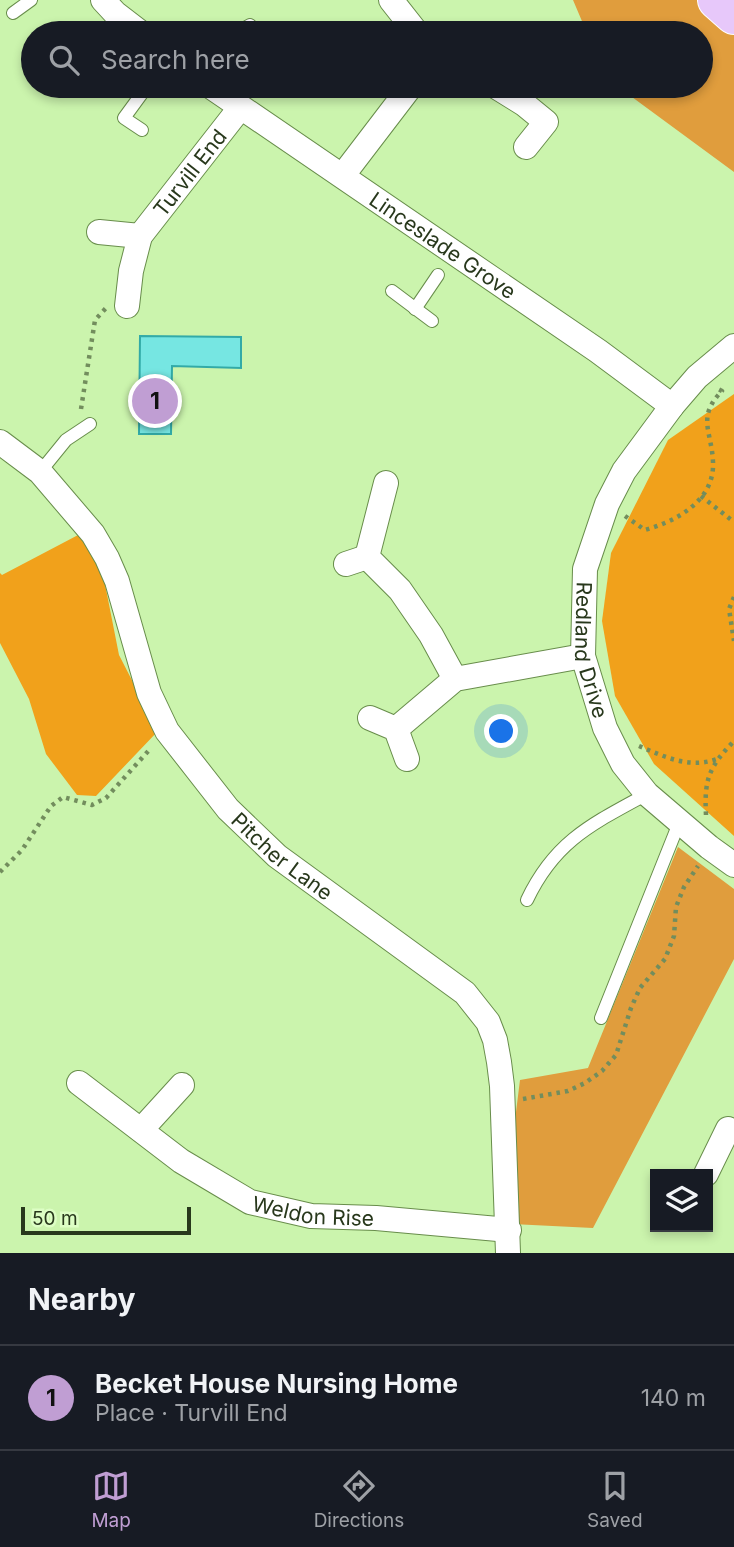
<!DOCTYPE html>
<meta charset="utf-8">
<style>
:root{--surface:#171b24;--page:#242831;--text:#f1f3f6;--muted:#9ea1a6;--line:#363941;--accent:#c09ed3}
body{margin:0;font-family:Inter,sans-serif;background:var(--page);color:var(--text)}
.controls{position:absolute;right:21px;bottom:21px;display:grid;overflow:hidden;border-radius:0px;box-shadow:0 4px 10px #0003}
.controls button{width:63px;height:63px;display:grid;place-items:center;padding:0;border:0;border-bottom:2px solid var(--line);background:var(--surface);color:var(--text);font:35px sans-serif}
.scale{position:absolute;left:21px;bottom:18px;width:170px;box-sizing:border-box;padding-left:7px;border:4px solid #28381c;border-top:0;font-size:19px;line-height:24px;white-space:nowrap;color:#28381c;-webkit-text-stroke:5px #ddfec5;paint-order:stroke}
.you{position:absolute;left:502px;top:732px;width:24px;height:24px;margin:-18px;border:5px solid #fff;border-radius:50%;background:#1a73e8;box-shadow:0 0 0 10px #1a73e833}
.badge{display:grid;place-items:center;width:46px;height:46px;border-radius:50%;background:var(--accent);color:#111;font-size:23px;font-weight:700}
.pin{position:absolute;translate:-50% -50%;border:4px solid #fff;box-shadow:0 2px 7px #0006}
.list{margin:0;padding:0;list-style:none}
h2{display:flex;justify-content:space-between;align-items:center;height:91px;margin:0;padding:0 28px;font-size:30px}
h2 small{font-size:23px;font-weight:400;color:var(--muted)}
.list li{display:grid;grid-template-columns:46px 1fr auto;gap:21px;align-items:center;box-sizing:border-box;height:105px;padding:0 28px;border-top:2px solid var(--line)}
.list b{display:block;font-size:26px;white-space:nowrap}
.list p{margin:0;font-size:23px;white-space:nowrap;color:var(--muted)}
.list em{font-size:23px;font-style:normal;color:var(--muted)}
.icon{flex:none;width:38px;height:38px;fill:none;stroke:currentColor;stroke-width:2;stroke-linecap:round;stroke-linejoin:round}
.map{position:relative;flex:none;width:734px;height:1253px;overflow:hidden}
.search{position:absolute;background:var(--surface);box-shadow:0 4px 10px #0003;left:21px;right:21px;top:21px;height:77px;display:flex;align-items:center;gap:18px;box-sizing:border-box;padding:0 24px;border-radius:38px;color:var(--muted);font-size:26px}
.sheet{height:196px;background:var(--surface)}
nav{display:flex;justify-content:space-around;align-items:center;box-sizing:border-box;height:98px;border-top:2px solid var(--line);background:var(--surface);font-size:19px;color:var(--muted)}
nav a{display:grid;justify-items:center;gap:4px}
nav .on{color:var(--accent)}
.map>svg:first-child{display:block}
.green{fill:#f1a11b}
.forest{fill:#e09d3d}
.building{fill:#76e6e2;stroke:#32aaa7;stroke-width:2}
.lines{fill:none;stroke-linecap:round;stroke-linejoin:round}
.lane-casing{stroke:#688d4b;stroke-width:14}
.street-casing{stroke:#688d4b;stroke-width:26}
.highway-casing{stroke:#fff;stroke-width:40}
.path{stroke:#728d5d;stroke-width:4.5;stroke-dasharray:3.5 5;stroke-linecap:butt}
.lane{stroke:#fff;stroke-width:12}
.street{stroke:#fff;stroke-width:24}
.highway{stroke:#e7c8fa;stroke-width:38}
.labels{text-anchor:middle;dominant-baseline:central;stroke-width:6;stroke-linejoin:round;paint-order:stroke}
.street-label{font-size:21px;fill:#28381c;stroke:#ddfec5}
</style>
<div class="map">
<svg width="734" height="1253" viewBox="0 0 734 1253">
<rect width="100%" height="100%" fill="#cbf4ad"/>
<g class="green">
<path d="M734 394V836L654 764 615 696 602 621 611 553 668 440Z"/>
<path d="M80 534 103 574 119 655 158 731 96 796 77 795 46 754 29 699 0 643V573L2 575Z"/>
</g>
<g class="forest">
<path d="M573 0H698L734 33V172L617 86H701V33H587Z"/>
<path d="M678 847 734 889V959L593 1228 512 1224 514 1128 520 1080 588 1068Z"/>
</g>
<path class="building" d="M140 336 241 337V368L172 366 171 434H139Z"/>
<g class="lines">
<defs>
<g id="lane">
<path d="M13 13 31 0"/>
<path d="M236 33 250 25"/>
<path d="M142 130 124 118 143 92"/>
<path d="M392 291 432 321"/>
<path d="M415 309 438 275"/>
<path d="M40 472 66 440 90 424"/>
<path d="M527 900C555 841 592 824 647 794"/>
<path d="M601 1018 679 823"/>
</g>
<g id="street">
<path d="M103 0 115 13 141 33"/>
<path d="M391 0 417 33"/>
<path id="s1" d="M210 86 598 351 672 406"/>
<path d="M495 86 524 104 546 122 526 147"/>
<path d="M343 175 411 86"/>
<path d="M99 232 140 236"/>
<path id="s2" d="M127 306 131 271 140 236 240 108"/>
<path id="s3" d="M734 346 697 377 672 406 624 471 607 504 585 569 583 656 605 728 623 764 647 794 709 847 734 865"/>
<path id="s4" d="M0 442 40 472 93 534 107 558 117 581 149 693 167 731 228 809 277 856 465 993 488 1022 495 1040 499 1062 502 1086 508 1253"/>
<path d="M386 483 367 557 400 590 431 635 455 679"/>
<path d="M346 564 367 557"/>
<path d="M370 718 396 729 407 759"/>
<path d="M396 729 455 679 583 656"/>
<path id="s5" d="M79 1083 181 1161 250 1202 311 1216 376 1218 509 1230"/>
<path d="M141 1130 182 1085"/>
<path d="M706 1174 728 1129"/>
</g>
<path id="highway" d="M717 0 734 15"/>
</defs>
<use href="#lane" class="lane-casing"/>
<use href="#street" class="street-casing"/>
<use href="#highway" class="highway-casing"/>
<g class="path">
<path d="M81 409 95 320 106 308"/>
<path d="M701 496 734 522"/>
<path d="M625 516 645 530C677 521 715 500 713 462 712 432 696 417 722 391L716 388"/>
<path d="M734 597 729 609 734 641"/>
<path d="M639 746C665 757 689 769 717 759"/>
<path d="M706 815C704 779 709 767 734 741"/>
<path d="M0 872 22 850 51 806 63 797 92 805 106 798 151 748"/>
<path d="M523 1099 568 1091 585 1083 602 1071 616 1055 631 1008 640 988 665 959 674 936 676 907 684 887 698 866"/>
</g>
<use href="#lane" class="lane"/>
<use href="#street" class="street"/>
<use href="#highway" class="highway"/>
</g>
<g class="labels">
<g class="street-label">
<text stroke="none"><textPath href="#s2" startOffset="152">Turvill End</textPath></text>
<text stroke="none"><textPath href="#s1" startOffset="282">Linceslade Grove</textPath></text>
<text stroke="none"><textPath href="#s3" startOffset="355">Redland Drive</textPath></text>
<text stroke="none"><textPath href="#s4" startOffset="514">Pitcher Lane</textPath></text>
<text stroke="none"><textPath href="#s5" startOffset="273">Weldon Rise</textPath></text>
</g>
</g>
</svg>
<div class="controls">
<button><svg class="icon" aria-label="layers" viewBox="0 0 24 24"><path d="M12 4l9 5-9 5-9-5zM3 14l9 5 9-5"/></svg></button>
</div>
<div class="scale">50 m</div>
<div class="you"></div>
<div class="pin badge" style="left:155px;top:401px">1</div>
<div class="search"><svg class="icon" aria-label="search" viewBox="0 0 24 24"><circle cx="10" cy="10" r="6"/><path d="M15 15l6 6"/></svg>Search here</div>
</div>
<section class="sheet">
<h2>Nearby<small></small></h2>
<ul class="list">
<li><span class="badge">1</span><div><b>Becket House Nursing Home</b><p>Place · Turvill End</p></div><em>140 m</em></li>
</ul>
</section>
<nav>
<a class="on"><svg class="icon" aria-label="map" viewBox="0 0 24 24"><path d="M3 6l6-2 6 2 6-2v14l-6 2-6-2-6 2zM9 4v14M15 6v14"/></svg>Map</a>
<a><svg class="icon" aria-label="directions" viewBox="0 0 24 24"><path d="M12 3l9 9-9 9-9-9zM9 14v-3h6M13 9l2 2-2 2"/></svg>Directions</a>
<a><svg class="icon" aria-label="saved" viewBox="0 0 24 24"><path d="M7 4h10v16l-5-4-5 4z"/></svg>Saved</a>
</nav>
